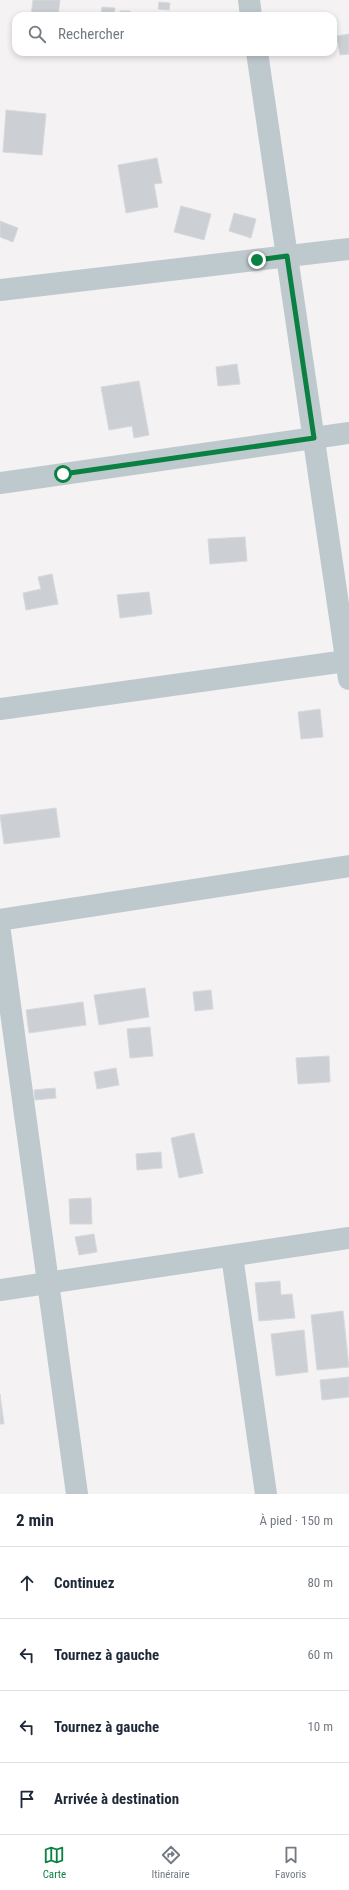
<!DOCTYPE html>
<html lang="fr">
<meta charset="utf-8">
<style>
:root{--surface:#fff;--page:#f2f2f3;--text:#1f2937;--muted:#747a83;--line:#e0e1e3;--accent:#0b8043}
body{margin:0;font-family:"Roboto Condensed",sans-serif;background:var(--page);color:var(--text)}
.stop{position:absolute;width:12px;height:12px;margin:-9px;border:3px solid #0b8043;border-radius:50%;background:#fff}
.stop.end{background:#0b8043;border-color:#fff;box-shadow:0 1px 4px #0008}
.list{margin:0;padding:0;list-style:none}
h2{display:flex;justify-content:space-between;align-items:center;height:52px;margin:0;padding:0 16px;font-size:17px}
h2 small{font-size:13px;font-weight:400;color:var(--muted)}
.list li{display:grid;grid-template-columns:26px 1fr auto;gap:12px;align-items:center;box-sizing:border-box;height:72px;padding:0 16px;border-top:1px solid var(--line)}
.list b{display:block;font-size:15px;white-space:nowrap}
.list em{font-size:13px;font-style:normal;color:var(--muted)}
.icon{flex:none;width:22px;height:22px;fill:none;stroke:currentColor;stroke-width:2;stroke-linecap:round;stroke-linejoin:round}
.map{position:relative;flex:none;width:349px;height:1494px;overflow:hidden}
.search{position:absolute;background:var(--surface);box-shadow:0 2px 6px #0003;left:12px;right:12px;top:12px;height:44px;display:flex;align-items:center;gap:10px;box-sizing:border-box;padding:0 14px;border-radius:12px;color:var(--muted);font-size:15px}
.sheet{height:340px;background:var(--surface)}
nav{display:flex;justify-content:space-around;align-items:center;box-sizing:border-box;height:56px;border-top:1px solid var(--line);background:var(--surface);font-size:11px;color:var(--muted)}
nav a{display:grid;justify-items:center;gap:2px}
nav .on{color:var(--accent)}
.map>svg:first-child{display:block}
.building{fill:#ccd0d4;stroke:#d6d9dd}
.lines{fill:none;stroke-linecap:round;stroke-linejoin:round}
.minor{stroke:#bec9ce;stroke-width:22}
.route{stroke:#0b8043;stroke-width:5}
</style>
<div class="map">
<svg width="349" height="1494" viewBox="0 0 349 1494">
<rect width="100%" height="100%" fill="#f4f2f3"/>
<g class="building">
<path d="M33 0H60L58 16H31Z"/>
<path d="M159 2 170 3 169 10 158 9Z"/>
<path d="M102 7 115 8 114 16H101Z"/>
<path d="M120 11H130V16H119Z"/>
<path d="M349 34V54L340 55 337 36Z"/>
<path d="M6 110 46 114 42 155 3 152Z"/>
<path d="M157 158 162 183 154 184 158 207 126 213 118 165Z"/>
<path d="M181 206 211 214 204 240 174 232Z"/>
<path d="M234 213 256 219 251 238 229 231Z"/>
<path d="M0 221 18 228 13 242 0 237Z"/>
<path d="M237 364 240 384 218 386 216 367Z"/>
<path d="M139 381 149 435 134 438 132 426 109 430 101 387Z"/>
<path d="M245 537 247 561 210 564 208 539Z"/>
<path d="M52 574 58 604 26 610 23 593 41 589 38 577Z"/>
<path d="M149 592 152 614 120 618 117 595Z"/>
<path d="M320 709 323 737 301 739 298 712Z"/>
<path d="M56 808 60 837 4 844 0 815Z"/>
<path d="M145 988 149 1017 99 1025 94 995Z"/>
<path d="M211 990 213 1009 195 1011 193 992Z"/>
<path d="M83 1002 86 1025 29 1033 26 1010Z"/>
<path d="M150 1027 153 1056 130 1058 127 1029Z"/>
<path d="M329 1056 330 1082 298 1084 296 1058Z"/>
<path d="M116 1068 119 1085 97 1089 94 1072Z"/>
<path d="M55 1088 56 1098 35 1100 34 1090Z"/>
<path d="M194 1133 203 1173 179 1178 171 1138Z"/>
<path d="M161 1152 162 1168 137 1170 136 1154Z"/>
<path d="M91 1198 92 1224H70L69 1199Z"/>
<path d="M94 1234 97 1252 79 1255 75 1237Z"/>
<path d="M280 1281 281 1295 292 1294 295 1318 259 1321 255 1283Z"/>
<path d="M343 1311 349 1367 317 1370 311 1315Z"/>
<path d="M304 1330 308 1372 276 1376 271 1334Z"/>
<path d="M349 1377V1397L322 1400 320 1380Z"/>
<path d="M0 1394 4 1424H0Z"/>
</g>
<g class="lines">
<g class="minor">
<path d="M249 0 251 16"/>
<path d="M257 52 349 679"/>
<path d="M0 290 349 249"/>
<path d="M0 483 349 433"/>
<path d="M0 709 346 661"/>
<path d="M0 920 349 866"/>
<path d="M0 932 77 1494"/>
<path d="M232 1256 266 1494"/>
<path d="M0 1290 349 1238"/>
</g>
</g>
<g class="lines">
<path class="route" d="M63 474 314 438 287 256 257 260"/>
</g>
</svg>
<div class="stop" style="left:63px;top:474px"></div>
<div class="stop end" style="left:257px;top:260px"></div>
<div class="search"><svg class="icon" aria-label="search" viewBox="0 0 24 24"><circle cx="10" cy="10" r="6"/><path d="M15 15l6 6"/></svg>Rechercher</div>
</div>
<section class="sheet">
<h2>2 min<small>À pied · 150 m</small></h2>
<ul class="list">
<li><svg class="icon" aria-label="ahead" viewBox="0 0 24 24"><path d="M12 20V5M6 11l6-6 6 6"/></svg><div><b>Continuez</b></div><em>80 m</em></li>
<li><svg class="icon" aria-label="left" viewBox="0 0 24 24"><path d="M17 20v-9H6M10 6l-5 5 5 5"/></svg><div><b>Tournez à gauche</b></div><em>60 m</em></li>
<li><svg class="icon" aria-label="left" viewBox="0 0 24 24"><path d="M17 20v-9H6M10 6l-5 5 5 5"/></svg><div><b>Tournez à gauche</b></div><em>10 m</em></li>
<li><svg class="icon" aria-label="arrive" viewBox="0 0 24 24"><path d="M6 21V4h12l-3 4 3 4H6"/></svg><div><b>Arrivée à destination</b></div></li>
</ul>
</section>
<nav>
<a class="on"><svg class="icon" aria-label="map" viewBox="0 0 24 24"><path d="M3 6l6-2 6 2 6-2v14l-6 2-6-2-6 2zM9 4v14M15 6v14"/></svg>Carte</a>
<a><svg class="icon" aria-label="directions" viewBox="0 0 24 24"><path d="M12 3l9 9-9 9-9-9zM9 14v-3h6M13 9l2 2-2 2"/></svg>Itinéraire</a>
<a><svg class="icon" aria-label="saved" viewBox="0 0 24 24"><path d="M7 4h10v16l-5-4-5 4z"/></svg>Favoris</a>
</nav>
